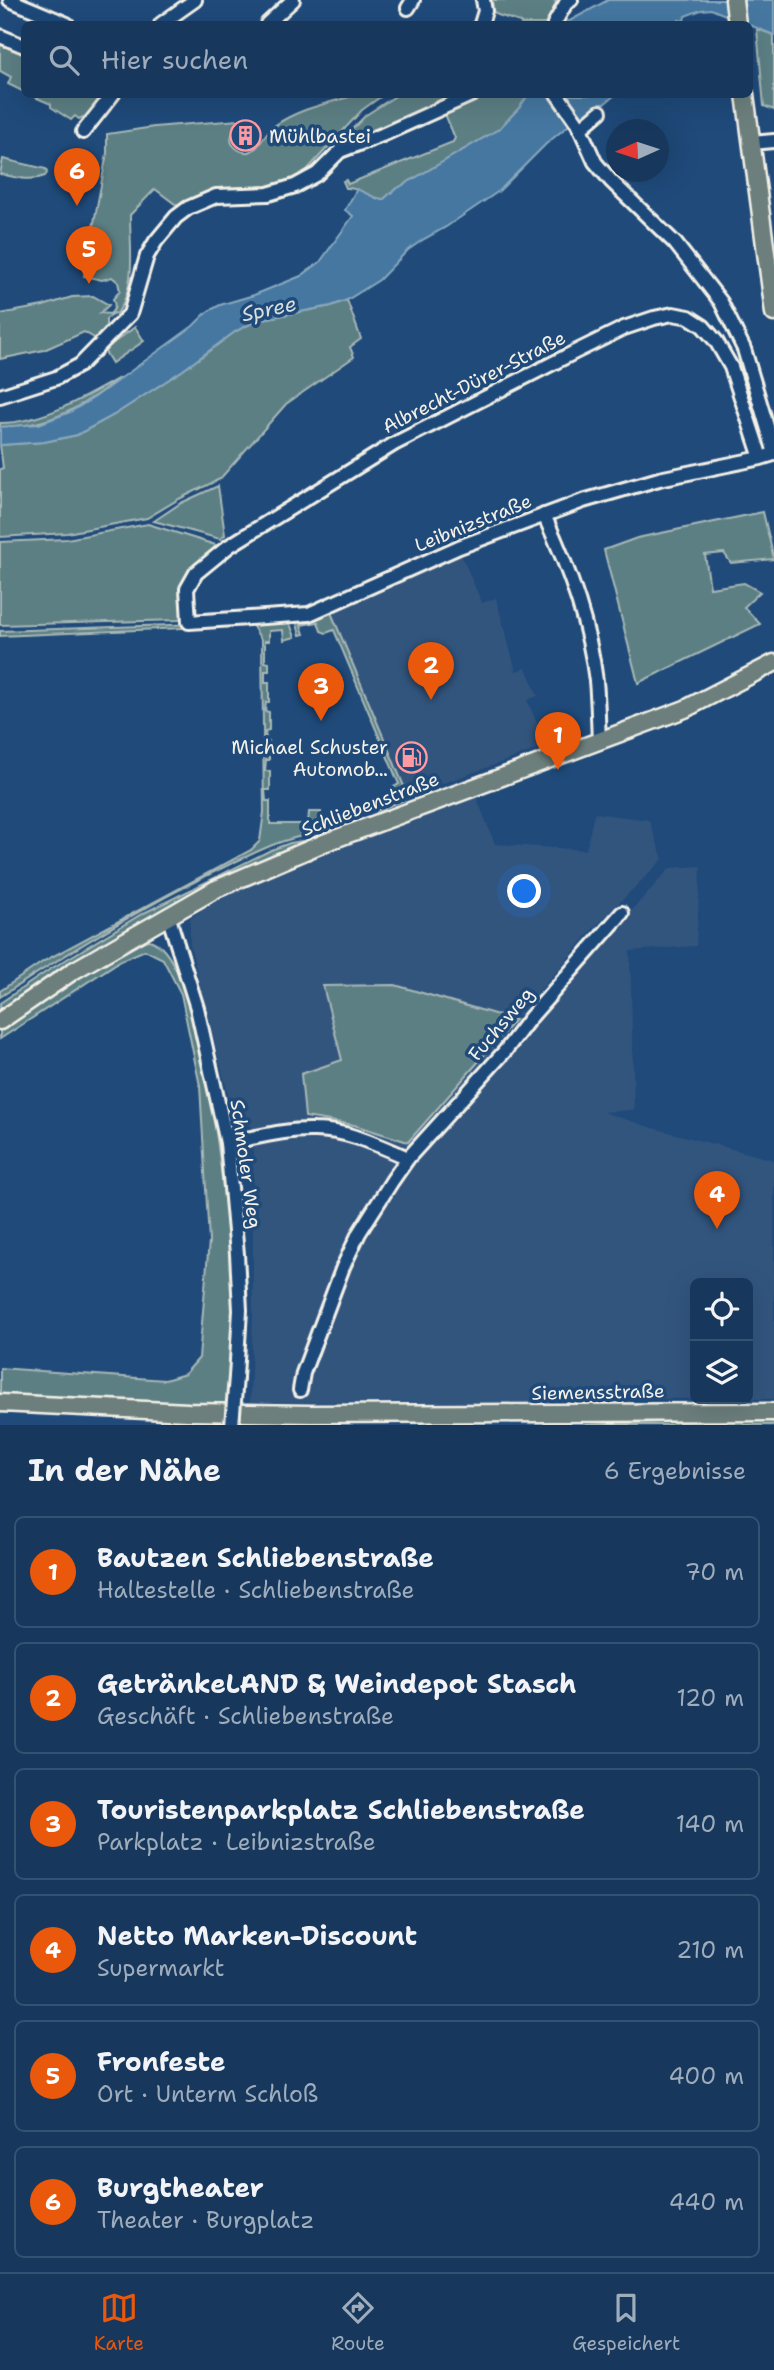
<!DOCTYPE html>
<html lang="de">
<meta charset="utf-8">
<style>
:root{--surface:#17385c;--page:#203f62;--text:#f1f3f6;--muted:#9eacbb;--line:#365272;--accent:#ea580c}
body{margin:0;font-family:"Shantell Sans",sans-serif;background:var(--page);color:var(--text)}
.controls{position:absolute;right:21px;bottom:21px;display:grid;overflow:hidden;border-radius:10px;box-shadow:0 7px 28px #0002}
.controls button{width:63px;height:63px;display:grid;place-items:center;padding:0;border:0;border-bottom:2px solid var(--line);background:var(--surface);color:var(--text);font:35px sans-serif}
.compass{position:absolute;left:606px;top:119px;width:63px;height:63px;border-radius:50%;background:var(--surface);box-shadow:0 7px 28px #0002;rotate:267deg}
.you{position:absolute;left:525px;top:892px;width:24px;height:24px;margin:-18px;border:5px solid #fff;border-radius:50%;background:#1a73e8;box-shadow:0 0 0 10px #1a73e833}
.badge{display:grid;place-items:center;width:46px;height:46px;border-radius:50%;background:var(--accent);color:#fff;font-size:23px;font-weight:700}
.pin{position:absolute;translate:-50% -58px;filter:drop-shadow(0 2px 4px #0008)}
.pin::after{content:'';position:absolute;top:37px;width:24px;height:21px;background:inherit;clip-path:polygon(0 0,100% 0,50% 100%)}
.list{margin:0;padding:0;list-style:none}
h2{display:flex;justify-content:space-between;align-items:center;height:91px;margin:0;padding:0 28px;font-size:30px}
h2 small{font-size:23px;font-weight:400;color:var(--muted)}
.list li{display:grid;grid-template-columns:46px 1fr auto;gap:21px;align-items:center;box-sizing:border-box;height:112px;margin:0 14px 14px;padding:0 14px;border:2px solid var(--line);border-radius:10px}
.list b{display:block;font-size:26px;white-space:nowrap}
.list p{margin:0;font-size:23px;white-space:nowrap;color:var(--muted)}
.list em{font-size:23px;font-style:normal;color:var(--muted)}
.icon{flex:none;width:38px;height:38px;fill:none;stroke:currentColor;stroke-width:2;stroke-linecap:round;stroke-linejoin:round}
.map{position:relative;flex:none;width:774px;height:1425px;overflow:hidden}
.search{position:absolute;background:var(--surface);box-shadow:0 7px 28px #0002;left:21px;right:21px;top:21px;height:77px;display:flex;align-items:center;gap:18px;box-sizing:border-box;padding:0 24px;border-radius:10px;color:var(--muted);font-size:26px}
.sheet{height:847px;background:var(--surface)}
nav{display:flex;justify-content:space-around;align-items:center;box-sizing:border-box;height:98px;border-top:2px solid var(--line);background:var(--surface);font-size:19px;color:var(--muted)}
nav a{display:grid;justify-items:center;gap:4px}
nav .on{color:var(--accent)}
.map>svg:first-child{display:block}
.built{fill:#33547e}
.green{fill:#5c7f84;stroke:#a8b8b6;stroke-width:2}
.water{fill:#4477a1;stroke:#8aa8bd;stroke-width:2}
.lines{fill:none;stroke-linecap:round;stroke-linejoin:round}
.minor-casing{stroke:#f4f1e8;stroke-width:18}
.major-casing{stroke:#f4f1e8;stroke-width:21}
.minor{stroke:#1f4a7a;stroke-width:12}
.major{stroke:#6c7f7c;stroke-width:16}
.minor-bridge-casing{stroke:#f4f1e8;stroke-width:18;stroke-linecap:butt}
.minor-bridge{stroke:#1f4a7a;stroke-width:12}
.labels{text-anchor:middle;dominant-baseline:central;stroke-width:7;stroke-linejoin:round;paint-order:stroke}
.poi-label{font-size:19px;fill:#f4f1e8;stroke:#1f4a7a;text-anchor:start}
.street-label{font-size:19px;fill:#f4f1e8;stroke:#1f4a7a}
.water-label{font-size:21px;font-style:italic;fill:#dadfdd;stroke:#1f4a7a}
</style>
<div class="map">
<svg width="774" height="1425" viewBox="0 0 774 1425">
<rect width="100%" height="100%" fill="#1f4a7a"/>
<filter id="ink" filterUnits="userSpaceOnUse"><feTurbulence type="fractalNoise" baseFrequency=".0143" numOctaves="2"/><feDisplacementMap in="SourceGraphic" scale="14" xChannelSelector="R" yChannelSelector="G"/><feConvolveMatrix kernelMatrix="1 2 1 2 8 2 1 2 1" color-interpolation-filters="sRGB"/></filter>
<g filter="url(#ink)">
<g class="built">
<path d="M459 550 482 603 496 598 516 671 526 668 538 696 527 700 547 746 416 793 406 791 330 611Z"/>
<path d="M476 796 495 844 586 850 594 813 649 820 663 859 594 928 492 1046 507 1057 552 999 670 868 701 866 696 946 630 951 634 1110 603 1112 653 1128 774 1160V1399H708H748V1283H695V1399L603 1398 515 1403 250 1402 253 1314V1127L234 1118 190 945V919L207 906 323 851Z"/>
</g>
<g class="green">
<path d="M492 0H556L551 24H521L520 22 498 15 493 11Z"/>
<path d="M757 29 774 35V110L764 106Z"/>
<path d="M0 42 24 54V92L8 84 11 77 0 71Z"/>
<path d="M30 95H107L87 120 83 117 79 119 75 116 71 120 51 107V104Z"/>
<path d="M356 95H383L362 110 307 170 291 182 266 188 215 191 204 194 179 207 155 189 130 215C130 248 137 285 117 314L114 313 106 319V328L96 339 84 332 44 350 0 359V314L43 306 72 297 93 296 109 305 100 313 110 314C115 309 116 306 113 299L120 291 118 282 112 277 102 280 84 276 107 153V134L154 127 238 120V127C237 128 232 134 232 135 228 145 240 153 248 152 260 150 264 132 274 126 298 109 328 103 356 95Z"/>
<path d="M397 95H462L337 149 320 162 366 115Z"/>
<path d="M486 95H528L520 107 499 129 393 191 384 199C370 200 360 187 346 188L343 181 346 180 348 184 453 142 455 138 445 114Z"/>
<path d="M3 159 46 169 47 173 45 176C30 182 15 177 0 174Z"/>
<path d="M347 300 361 339 350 347 354 357 286 404 220 479 179 499 147 518 67 533 0 537V469L3 468 0 445 44 442 77 435 114 415 183 370 236 331 258 320 331 306Z"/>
<path d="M135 327 144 341 112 363 104 350Z"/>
<path d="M121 377C82 407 50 427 0 427V423C41 423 86 397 121 377Z"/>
<path d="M218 486 225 535 220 539 154 521 181 503Z"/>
<path d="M763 512 774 559 731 563 724 553 705 555 710 588 744 583 760 592 744 607 760 624 638 683 604 550 637 538Z"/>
<path d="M148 524 222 547 194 571 184 612 179 620 0 625V542L67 539Z"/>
<path d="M330 610 406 791 404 800 376 811 371 807 374 806 376 809 383 806 382 802 393 797 390 789 399 784 334 630 326 633 321 631 318 622 301 625 304 634 300 635 296 620Z"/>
<path d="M289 621 295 637 284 640 283 630 269 631V641H265V662L269 663V671H265V682H269V702H266L265 711 269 712V730L265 731 266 741H269V760H266L265 771H270V790H265L266 801H270V824H308L309 812H321V818L340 819 336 826C314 834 291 837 270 846 175 887 86 941 0 997V991L44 961 251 850 260 841 264 812 262 641 252 625 0 636V631Z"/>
<path d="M302 841 306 842C197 887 96 944 0 1012V1003L49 970 140 915 271 850 290 843Z"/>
<path d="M149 940C207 954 231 1247 233 1305 234 1338 229 1372 227 1406L0 1394V1368L165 1380 185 1374 199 1358 209 1241 200 1086 181 994 163 959 145 950 120 961 0 1039V1030C30 1009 61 990 92 970 109 960 130 942 149 940Z"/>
<path d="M395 985 515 1020 408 1142 354 1125 305 1117 301 1074 342 1060 323 986Z"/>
<path d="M763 1418 774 1422V1425H583Z"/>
</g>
<g class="water">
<path d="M608 0H774V35L711 9 701 10 685 16 684 21 679 20 678 24H564Z"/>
<path d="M528 95H615L587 118 584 120 580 116 546 144 499 191 446 227 424 239 408 250 379 280 347 300 331 306 258 320 236 331 183 370 114 415 77 435 44 442 0 445V427L39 424 70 412 95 397 193 326 207 312 220 305 254 295 301 276 320 262 353 216 345 210 357 189 378 199H384L393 191 499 129 520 107Z"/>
</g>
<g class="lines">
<defs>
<g id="minor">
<path d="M10 0 67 24"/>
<path d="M408 8 413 0"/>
<path d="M161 24 195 0"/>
<path d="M267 24 293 0"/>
<path d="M481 24 485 11 483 0"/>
<path d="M554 24 566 3 571 0"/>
<path d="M0 36 24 46"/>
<path d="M557 94 578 124 595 162 611 181 675 243 721 302 744 349 774 450"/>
<path d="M580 129 600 112"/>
<path d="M83 132 113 94"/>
<path d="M751 143 774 141"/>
<path d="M0 396 56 378 80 365 130 314 147 256 156 241 176 217 188 208 216 196 268 194 295 186 317 174 340 151 382 135 473 94"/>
<path d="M761 458 731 367 716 341 703 326 689 317 673 314 654 318 624 328 575 352 394 444 229 546 196 573 187 589 189 622 309 614 459 547 583 501 659 479 761 458 774 454"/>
<path d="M544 515C569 568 589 623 596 681 598 701 598 721 599 741"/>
<path d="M168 915 197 1008 227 1143 237 1254 240 1310 236 1377"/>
<path d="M227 1143C255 1138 285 1129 314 1130 347 1130 378 1145 408 1158"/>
<path d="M300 1390 303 1373 343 1267 359 1233 392 1181 408 1158 505 1051 530 1018 622 913"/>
</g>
<g id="major">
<path d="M734 0 737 24"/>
<path d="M745 94 774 313"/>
<path d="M0 1021 73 971 216 889 324 843 685 709 774 663"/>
<path d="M0 1403 188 1412 311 1414 774 1412"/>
</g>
</defs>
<use href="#minor" class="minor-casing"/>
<use href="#major" class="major-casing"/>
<use href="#minor" class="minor"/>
<use href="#major" class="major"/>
<defs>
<path id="minor-bridge" d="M232 1425 236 1377"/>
</defs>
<use href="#minor-bridge" class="minor-bridge-casing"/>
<use href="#minor-bridge" class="minor-bridge"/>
</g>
</g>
<defs>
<symbol id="building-ring" viewBox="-11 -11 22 22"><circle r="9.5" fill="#1f4a7a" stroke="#ff9aa2" stroke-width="1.5"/><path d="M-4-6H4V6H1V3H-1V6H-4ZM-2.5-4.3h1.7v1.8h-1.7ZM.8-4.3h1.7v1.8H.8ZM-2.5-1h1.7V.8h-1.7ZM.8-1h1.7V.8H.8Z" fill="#ff9aa2"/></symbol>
<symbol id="fuel-ring" viewBox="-11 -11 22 22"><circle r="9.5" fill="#1f4a7a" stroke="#ff9aa2" stroke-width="1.5"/><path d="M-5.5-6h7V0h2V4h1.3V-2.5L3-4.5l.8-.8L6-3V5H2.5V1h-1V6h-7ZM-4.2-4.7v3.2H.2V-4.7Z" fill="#ff9aa2"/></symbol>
</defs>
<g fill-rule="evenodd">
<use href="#building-ring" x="228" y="118" width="35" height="35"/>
<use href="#fuel-ring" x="394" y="740" width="35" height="35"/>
</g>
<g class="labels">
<g class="poi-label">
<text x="269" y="136">Mühlbastei</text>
<text x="388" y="747" text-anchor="end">Michael Schuster<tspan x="388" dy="22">Automob...</tspan></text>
</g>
<g class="street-label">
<text transform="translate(474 382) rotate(-27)">Albrecht-Dürer-Straße</text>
<text transform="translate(473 523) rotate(-22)">Leibnizstraße</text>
<text transform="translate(370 804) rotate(-21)">Schliebenstraße</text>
<text transform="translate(501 1024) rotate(-50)">Fuchsweg</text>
<text transform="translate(246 1164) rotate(82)">Schmoler Weg</text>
<text transform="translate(598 1392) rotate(-1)">Siemensstraße</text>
</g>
<g class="water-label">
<text transform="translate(269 309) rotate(-12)">Spree</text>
</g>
</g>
</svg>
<div class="controls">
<button><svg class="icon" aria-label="locate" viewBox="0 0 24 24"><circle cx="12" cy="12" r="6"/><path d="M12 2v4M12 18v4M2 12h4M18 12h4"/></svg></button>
<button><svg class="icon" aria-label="layers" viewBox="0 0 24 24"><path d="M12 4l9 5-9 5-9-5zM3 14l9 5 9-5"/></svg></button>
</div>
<svg class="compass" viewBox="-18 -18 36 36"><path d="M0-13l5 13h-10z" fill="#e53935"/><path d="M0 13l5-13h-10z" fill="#9eacbb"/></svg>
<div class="you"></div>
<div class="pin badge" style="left:558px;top:770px">1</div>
<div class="pin badge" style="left:431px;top:700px">2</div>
<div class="pin badge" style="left:321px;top:721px">3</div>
<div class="pin badge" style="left:717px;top:1229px">4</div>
<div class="pin badge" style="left:89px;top:284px">5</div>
<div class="pin badge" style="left:77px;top:206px">6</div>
<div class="search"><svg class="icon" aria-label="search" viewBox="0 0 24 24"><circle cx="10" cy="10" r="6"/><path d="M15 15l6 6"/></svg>Hier suchen</div>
</div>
<section class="sheet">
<h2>In der Nähe<small>6 Ergebnisse</small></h2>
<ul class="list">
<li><span class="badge">1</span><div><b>Bautzen Schliebenstraße</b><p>Haltestelle · Schliebenstraße</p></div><em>70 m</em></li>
<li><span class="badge">2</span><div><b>GetränkeLAND &amp; Weindepot Stasch</b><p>Geschäft · Schliebenstraße</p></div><em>120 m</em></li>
<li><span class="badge">3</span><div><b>Touristenparkplatz Schliebenstraße</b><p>Parkplatz · Leibnizstraße</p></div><em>140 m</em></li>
<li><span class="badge">4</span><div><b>Netto Marken-Discount</b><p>Supermarkt</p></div><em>210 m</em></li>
<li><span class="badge">5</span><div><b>Fronfeste</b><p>Ort · Unterm Schloß</p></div><em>400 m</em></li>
<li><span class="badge">6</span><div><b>Burgtheater</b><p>Theater · Burgplatz</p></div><em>440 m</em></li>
</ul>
</section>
<nav>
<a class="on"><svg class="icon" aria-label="map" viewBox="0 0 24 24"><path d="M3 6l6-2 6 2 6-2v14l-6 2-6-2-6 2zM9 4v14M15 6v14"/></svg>Karte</a>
<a><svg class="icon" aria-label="directions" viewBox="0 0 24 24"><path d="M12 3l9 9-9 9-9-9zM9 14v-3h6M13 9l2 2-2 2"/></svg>Route</a>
<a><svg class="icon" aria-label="saved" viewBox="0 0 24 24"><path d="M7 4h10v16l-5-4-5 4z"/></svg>Gespeichert</a>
</nav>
